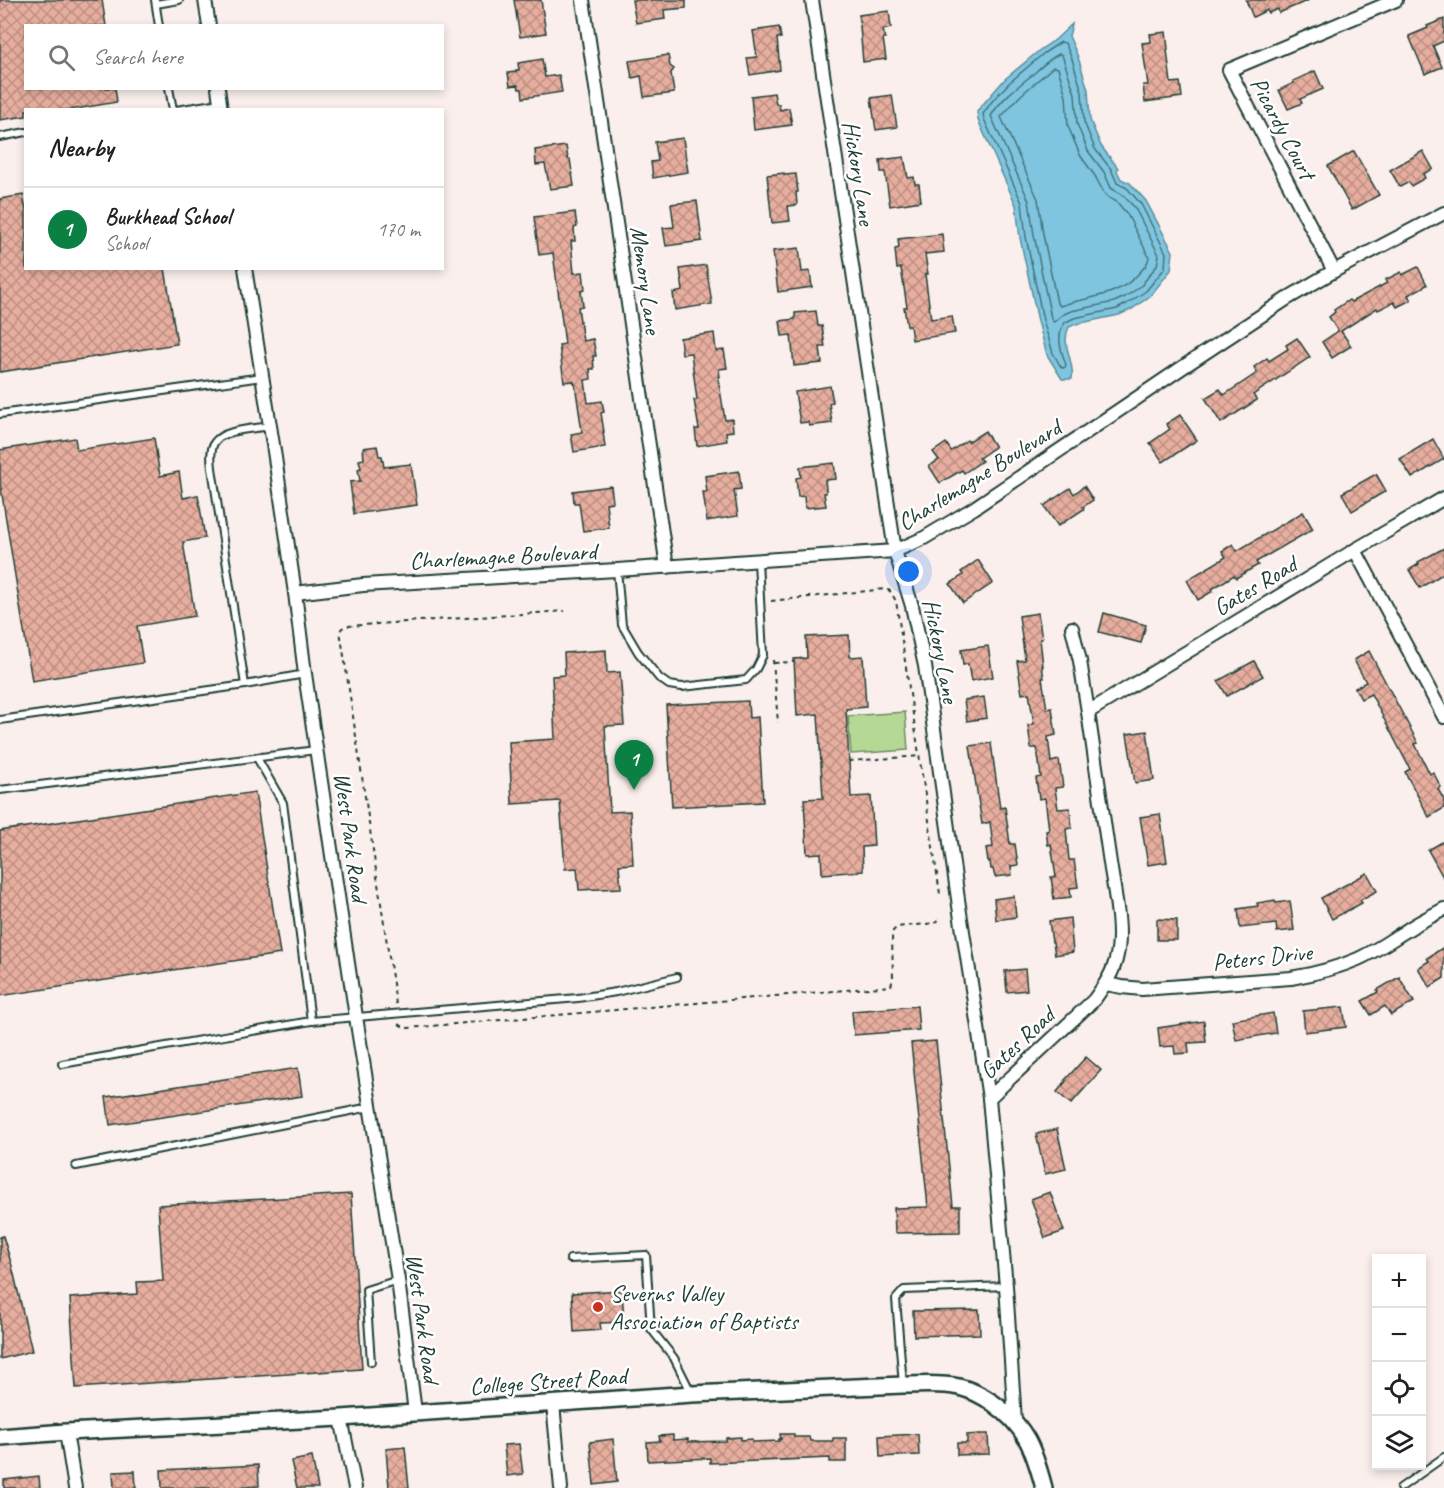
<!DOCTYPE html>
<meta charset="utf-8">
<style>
:root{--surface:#fff;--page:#f6f6f6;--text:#202124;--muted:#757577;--line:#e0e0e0;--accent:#0b8043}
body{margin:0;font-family:Caveat,sans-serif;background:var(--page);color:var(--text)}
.controls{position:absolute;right:18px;bottom:18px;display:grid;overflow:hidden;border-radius:0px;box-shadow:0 3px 9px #0003}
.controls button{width:54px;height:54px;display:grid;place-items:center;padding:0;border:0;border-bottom:2px solid var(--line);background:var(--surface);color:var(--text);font:30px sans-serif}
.you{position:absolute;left:909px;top:572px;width:21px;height:21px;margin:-15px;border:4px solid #fff;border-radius:50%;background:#1a73e8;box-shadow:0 0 0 9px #1a73e833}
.badge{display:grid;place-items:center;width:39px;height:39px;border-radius:50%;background:var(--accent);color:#fff;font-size:20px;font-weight:700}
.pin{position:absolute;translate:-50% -50px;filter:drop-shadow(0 2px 3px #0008)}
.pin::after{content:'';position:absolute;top:32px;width:21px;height:18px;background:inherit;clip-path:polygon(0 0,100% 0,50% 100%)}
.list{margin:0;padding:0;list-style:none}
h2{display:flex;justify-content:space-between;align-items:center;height:78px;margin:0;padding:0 24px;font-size:26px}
h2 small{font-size:20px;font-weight:400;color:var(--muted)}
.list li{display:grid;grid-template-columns:39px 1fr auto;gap:18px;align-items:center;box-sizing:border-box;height:84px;padding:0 24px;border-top:2px solid var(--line)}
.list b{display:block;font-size:22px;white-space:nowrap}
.list p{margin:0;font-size:20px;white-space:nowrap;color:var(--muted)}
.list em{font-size:20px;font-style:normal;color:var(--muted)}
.icon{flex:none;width:33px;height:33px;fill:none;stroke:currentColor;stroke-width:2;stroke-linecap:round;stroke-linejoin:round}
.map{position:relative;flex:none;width:1444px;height:1488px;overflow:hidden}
.search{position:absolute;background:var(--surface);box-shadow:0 3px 9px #0003;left:24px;top:24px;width:420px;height:66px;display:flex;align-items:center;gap:15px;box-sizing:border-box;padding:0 21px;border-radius:0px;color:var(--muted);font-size:22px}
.panel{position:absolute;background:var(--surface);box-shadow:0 3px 9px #0003;left:24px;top:108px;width:420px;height:162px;border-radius:0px}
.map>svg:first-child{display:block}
.green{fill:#b5d995;stroke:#6a8b64;stroke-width:1.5}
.water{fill:#7fc5e0;stroke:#598f9b;stroke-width:1.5}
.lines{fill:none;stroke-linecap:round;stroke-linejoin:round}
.shore{stroke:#457379;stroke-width:1.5}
.building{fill:url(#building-cross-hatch);stroke:#1f3d34;stroke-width:1.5}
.service-casing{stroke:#1f3d34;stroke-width:10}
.minor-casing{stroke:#1f3d34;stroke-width:16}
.tertiary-casing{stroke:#1f3d34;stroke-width:20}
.path{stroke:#1f3d34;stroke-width:2;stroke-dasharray:4.5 4.5;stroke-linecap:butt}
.service{stroke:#fff;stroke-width:6}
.minor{stroke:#fff;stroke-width:12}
.tertiary{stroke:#fff;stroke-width:15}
.poi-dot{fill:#c8321e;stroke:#fff;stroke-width:2}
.labels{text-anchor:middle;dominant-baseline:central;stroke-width:5;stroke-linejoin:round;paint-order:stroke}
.street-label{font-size:24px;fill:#1f3d34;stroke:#fff}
.poi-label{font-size:24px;fill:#1f3d34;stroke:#fff;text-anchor:start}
</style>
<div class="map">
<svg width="1444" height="1488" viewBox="0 0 1444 1488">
<defs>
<pattern id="building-cross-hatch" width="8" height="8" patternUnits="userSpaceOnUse" patternTransform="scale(1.5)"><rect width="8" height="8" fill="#e7ae9f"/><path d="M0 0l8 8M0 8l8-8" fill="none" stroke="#bb8f82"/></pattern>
</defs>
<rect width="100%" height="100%" fill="#faefec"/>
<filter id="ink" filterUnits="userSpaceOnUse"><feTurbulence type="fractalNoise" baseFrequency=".0167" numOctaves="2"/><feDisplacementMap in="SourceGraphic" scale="12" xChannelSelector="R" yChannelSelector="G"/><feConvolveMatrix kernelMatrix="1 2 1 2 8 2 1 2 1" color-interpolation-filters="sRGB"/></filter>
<g filter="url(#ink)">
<path class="green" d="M905 712 908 750 851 754 848 716Z"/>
<path class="water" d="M1072 24 1069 36 1078 57 1088 90 1090 120 1101 146 1118 168 1117 171 1121 179 1130 183 1146 201 1173 252 1171 270 1150 296 1132 309 1119 315 1076 324 1069 327C1060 345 1075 360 1072 379H1062L1047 355 1038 321 1020 238 1016 205 978 120 977 111 1005 79 1041 49 1055 40Z"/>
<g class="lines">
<g class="shore">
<path d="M1061 42 1065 43 1072 59 1082 92 1084 122 1095 149 1111 169 1117 183 1127 188 1141 204 1166 253 1165 268 1146 291 1128 303 1117 309 1074 318 1064 323C1056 338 1061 350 1066 365L1065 367 1063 368 1061 367 1053 353 1043 320 1026 237 1022 203 984 119 983 114 993 100 1009 83 1044 53Z"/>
<path d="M1059 54 1062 55 1075 94 1077 124 1088 151 1104 172 1111 188 1123 195 1135 208 1159 255 1157 265 1141 286 1125 297 1114 302 1071 311 1062 315 1054 322 1052 321 1051 318 1034 235 1029 201 991 116C1001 99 1017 87 1032 75 1041 67 1049 59 1059 54Z"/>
<path d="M1053 67 1058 68 1066 96 1068 126 1080 155 1095 176 1104 193 1109 198 1117 202 1127 214 1149 257C1148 264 1144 268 1139 273 1118 298 1088 296 1060 306L1057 303 1043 234 1038 199 1001 117 1020 96Z"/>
</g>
</g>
<g class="building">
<path d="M0 0H102L106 26H26V88H115L117 102 70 110H26V116L0 120Z"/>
<path d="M514 0H541L546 33 520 37Z"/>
<path d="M632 0H686V8L664 10 665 19 636 23Z"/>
<path d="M1246 0H1309L1279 13 1278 9 1268 13 1267 10 1253 17Z"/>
<path d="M889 11 891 28 883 30 885 38H883L886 59 863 62 859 15Z"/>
<path d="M1444 19V41L1433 46 1442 67 1425 74 1409 36 1428 28 1427 26Z"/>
<path d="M779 27 781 38H777L780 70 750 75 747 58 757 57 753 31Z"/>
<path d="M1166 32 1168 49 1167 50 1171 83 1180 82 1182 97 1145 102 1143 85H1148L1142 43 1151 42 1150 34Z"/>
<path d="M668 55 670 66 674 69 671 73 674 93 644 97 641 76 632 78 629 61Z"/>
<path d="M542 59 545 77 559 75 562 92 523 98 522 89H519L518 85 510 86 508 73 516 72V70H519L518 63Z"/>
<path d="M1315 71 1323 89 1300 99 1302 103 1288 109 1279 90 1294 83 1293 81Z"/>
<path d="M774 93 776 104H779L780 110 789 108 792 125 754 130 751 96Z"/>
<path d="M892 95 897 127 876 130 871 98Z"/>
<path d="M683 138 688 172 653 178 651 162 658 161 655 142Z"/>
<path d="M566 146 568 159H570L574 186 550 189 545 164 536 165 535 150Z"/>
<path d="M1354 151 1379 195 1352 210 1328 166Z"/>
<path d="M1423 151 1433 169 1423 174 1425 178 1411 186 1409 182 1400 187 1390 170Z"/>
<path d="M904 157 908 178 914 177 915 184H919L921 201 890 206 885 172H881L880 160Z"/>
<path d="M784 173V175L796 174 798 192H796L797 205 788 206 790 221 772 223 767 175Z"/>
<path d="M23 195 26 211V268H165L177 344 0 372V199Z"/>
<path d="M697 201 702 241 666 246 663 228 674 227 671 204Z"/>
<path d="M575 212 577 227 574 228 575 241H571L574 273 583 272 585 290 581 291 583 306 578 307 583 341 593 339 596 356H593L594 369H590L591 379 585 380 588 403 602 401 604 412 601 413 604 432H603L605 447 574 452 571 434 582 432 575 384 573 381 564 382 559 345 565 344 553 253 539 255 534 217Z"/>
<path d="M942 234 944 252 925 254 928 274H925L931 319 952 316 955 333 912 340 910 326H907L904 307H907L901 268 897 269 895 249 899 248 898 239Z"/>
<path d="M799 248 802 272 810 271 812 287 778 292 773 251Z"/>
<path d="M706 265 712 304 675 310 673 293 683 291 680 269Z"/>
<path d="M1418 267 1427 285 1408 295 1411 300 1397 307 1394 302 1378 310 1377 308 1341 331 1351 346 1332 358 1322 342 1338 331 1329 317 1335 312 1334 310 1349 300 1351 302 1387 283 1385 280 1401 272 1402 275Z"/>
<path d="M816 311 818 326H822L825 347H820L822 363 794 366 791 335 782 336 780 321 795 319V313Z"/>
<path d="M714 333 716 351 724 350 727 368 719 369 720 377H718L725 420 732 419 733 431 726 432 727 441 697 446 695 429H699L694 400H697L691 353 682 354 680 338Z"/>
<path d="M1297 338 1310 357 1253 395 1257 400 1221 423 1205 398 1220 389 1224 395 1257 373 1254 367 1267 358 1269 361 1288 349 1286 345Z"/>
<path d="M830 386 833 402 829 403 832 423 809 426 808 422 800 423 795 392Z"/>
<path d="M1180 415 1197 440 1163 462 1150 443 1170 429 1166 424Z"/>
<path d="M985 431 995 447 979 458 982 461 964 473 962 470 940 483 929 466 939 460 933 452 946 443 951 451 967 440 968 442Z"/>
<path d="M75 438 77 450 154 438 160 476 179 472 183 498 198 495 205 538 183 542 195 616 137 626 143 663 32 681 0 482V450Z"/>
<path d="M1433 439 1444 459 1412 478 1400 459Z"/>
<path d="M377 446 379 456H382L384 467 411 464 417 505 354 514 350 482 360 481 358 469 361 468 359 460 364 459 363 448Z"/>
<path d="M834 463 836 479 825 480 826 489V493H824L826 506 805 508 804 496 798 497 796 478 801 477 800 467Z"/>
<path d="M739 471 741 489 734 490 738 516 707 521 703 492H707L705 476Z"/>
<path d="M1376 474 1386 491 1352 511 1342 493Z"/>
<path d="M611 486 613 502 606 503 609 528 583 531 579 503H574L573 491Z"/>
<path d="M1084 486 1093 500 1083 507 1084 509 1058 526 1044 506 1070 488 1074 494Z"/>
<path d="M1303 512 1313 529 1256 562 1258 565 1236 578 1234 575 1212 589 1213 591 1198 600 1187 580 1226 557 1222 551 1233 544 1237 551Z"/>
<path d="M1444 548V573L1420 588 1409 570 1419 564 1418 562Z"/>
<path d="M978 560 993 583 963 603 950 584 963 575 961 572Z"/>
<path d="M1038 613 1042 639H1040L1043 666H1042L1044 678H1042L1047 709 1052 708 1056 735 1048 737 1051 762 1059 760 1063 787 1055 788 1058 809 1070 808 1072 828 1066 829 1069 860H1074L1078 887 1070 888 1071 897 1054 899 1051 877H1056L1051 844 1048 845 1046 831 1049 830 1045 798 1039 799 1036 778 1041 777 1037 748H1031L1028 725 1034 724 1029 693 1022 694 1017 661 1025 660 1019 616Z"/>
<path d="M1104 613 1146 625 1141 643 1099 632Z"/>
<path d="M849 635 850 657 863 656 866 707 846 709 851 797 871 796 874 846 862 847 863 871 822 874 821 853 807 854 804 799 823 798 818 714 797 716 794 659 807 658 806 637Z"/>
<path d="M988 646 993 677 971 681 968 664 963 665 961 650Z"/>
<path d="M606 650 607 673 620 672 624 725 605 726 610 812 630 811 633 864 619 865 621 888 579 890 577 868 565 869 560 801 512 804 509 742 555 739 552 676 565 675 564 653Z"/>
<path d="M1369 651 1418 743 1415 744 1430 774 1433 772 1441 787 1438 789 1444 800V808L1429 817 1405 772 1410 769 1371 694 1361 699 1355 688 1366 682 1354 660Z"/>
<path d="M1254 661 1263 676 1227 696 1218 681Z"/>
<path d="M984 697 987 718 967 721 964 700Z"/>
<path d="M748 701 749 718 758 717 763 802 672 807 666 705Z"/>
<path d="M1147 731 1154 780 1135 783 1127 734Z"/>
<path d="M991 743 1000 808 1005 807 1010 844H1015L1018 865 1011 866 1012 875 995 877 993 869H991L990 861 988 862 986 848 993 847 990 822 982 824 970 746Z"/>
<path d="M255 792 280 954 0 996V831Z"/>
<path d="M1160 814 1167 862 1148 865 1140 817Z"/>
<path d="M1444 841V879L1428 850Z"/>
<path d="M1367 873 1377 891 1360 900 1362 903 1332 919 1321 898Z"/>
<path d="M1014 896 1016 917 996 920 994 899Z"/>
<path d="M1275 900 1276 903 1290 901 1294 930 1277 932 1276 924 1240 928 1238 909 1258 906 1257 903Z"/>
<path d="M1070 918 1073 952 1055 955 1053 942H1052L1049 921Z"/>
<path d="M1157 919 1177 920V940H1157Z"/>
<path d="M1444 947V978L1430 987 1418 968 1429 961 1427 958Z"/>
<path d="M1025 969 1027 990 1007 992 1005 971Z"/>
<path d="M1399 977 1414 1002 1391 1015 1385 1006 1371 1015 1362 1001 1378 992 1377 990Z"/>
<path d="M917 1006 919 1030 854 1035 852 1011Z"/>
<path d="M1343 1007 1346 1027 1305 1032 1303 1011Z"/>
<path d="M1273 1013 1276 1033 1236 1040 1232 1020Z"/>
<path d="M1204 1021 1206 1042 1188 1043 1189 1053 1175 1054 1174 1046 1160 1047 1158 1028Z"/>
<path d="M936 1041 953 1206H960V1232L895 1233 894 1208 928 1207 911 1043Z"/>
<path d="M1086 1057 1101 1070 1071 1104 1057 1092 1066 1081 1065 1080Z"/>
<path d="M298 1068 302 1096 110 1125 106 1097Z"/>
<path d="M1057 1129 1066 1169 1045 1174 1036 1134Z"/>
<path d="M1050 1192 1064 1231 1045 1238 1031 1199Z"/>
<path d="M351 1194 362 1369 76 1388 70 1298 138 1294 137 1282 163 1281 158 1205Z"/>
<path d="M3 1236 12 1266 32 1351 0 1359V1237Z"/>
<path d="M622 1290 624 1322 600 1323 601 1330 574 1332 572 1293Z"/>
<path d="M979 1310 980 1334 914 1336 913 1311Z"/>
<path d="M780 1434H794V1437H809L810 1441H833V1438H846V1462H830V1458L710 1463V1458L648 1461 647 1442 660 1441 659 1436 673 1435V1440L688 1439V1442L726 1441V1438L741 1437V1440L752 1439V1442L779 1441V1439H781Z"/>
<path d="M918 1434 919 1455 880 1457 879 1436Z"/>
<path d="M980 1434H988L989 1454 957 1455V1443H967V1435Z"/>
<path d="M613 1439 617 1482 594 1485 590 1442Z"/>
<path d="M519 1444 523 1474 507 1476 504 1445Z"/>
<path d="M405 1447 409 1488H389L386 1449Z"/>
<path d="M312 1457 318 1488H297L291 1461Z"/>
<path d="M258 1465 259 1486 233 1488H162L161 1470Z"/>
<path d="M135 1471 136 1488H114L113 1472Z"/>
<path d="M39 1476 40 1488H4V1480Z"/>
</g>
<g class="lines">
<defs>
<g id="service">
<path d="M155 0 159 26"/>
<path d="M156 4 179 0"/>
<path d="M169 88 173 110"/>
<path d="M176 110 220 103"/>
<path d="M0 137 26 132"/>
<path d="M0 414 262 377"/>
<path d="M270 426C254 429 223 429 214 443 210 451 211 460 212 468L245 685 305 674"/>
<path d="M617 570 622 625 638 652 659 678 669 685 682 687 746 680 756 669 763 655 758 561"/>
<path d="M0 720 245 685"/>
<path d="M257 758 283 803 311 1021 578 998 616 992 677 977"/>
<path d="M0 790 316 750"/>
<path d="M62 1064 311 1021"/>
<path d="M76 1166 370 1107"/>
<path d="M570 1259 646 1255 651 1329 674 1358 692 1394"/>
<path d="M371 1362 366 1290 398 1280"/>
<path d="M903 1385 896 1299 904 1290 1006 1286"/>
<path d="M1400 1488 1444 1457"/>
</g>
<g id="minor">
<path d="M205 0 209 26"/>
<path d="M583 0 667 567"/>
<path d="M812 0 895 551 912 606 925 666 959 906 989 1098"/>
<path d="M218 88 221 110"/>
<path d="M245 268 274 451 295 593 305 674 356 1017 398 1280 415 1412"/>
<path d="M1334 271 1229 70 1396 0"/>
<path d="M1355 550 1444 717"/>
<path d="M295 593 363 585 617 570 895 551 924 538 974 508 1186 365 1288 298 1334 271 1444 213"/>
<path d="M1072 628 1080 661 1088 712"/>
<path d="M1106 984 1122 987 1142 989 1291 978C1314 974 1337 968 1358 959 1376 951 1391 940 1407 930 1419 922 1432 916 1444 909"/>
<path d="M553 1404 561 1488"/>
<path d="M341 1418 355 1488"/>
<path d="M1015 1421 1006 1286 989 1098 1094 1000C1104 986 1114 972 1117 955 1123 929 1114 890 1110 863 1103 813 1095 762 1088 712L1355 550 1444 498"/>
<path d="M66 1432 75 1488"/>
</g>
<path id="tertiary" d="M0 1437 66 1432 341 1418 692 1394 903 1385C922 1385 941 1383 959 1387 971 1390 983 1396 993 1403 1026 1426 1034 1450 1044 1488"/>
</defs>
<use href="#service" class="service-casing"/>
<use href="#minor" class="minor-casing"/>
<use href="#tertiary" class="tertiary-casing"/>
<g class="path">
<path d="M771 601 886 589 890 591 896 601 940 894"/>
<path d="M773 660 778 723"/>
<path d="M774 663 794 662"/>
<path d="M849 761 921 756"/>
<path d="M396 1004 344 656 340 631 342 628 348 626 565 611"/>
<path d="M399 1024 402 1026 408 1028 891 986 893 978 892 936 893 931 897 927 935 923 940 919"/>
</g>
<use href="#service" class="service"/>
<use href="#minor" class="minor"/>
<use href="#tertiary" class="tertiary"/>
</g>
</g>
<circle class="poi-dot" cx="598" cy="1307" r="6"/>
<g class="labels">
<g class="street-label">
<text transform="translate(1283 128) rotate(62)">Picardy Court</text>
<text transform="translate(859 173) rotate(81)">Hickory Lane</text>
<text transform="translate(646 280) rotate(82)">Memory Lane</text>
<text transform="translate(979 475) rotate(-32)">Charlemagne Boulevard</text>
<text transform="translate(503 556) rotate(-3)">Charlemagne Boulevard</text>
<text transform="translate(1255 586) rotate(-31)">Gates Road</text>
<text transform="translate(941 651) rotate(79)">Hickory Lane</text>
<text transform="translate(351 837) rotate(82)">West Park Road</text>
<text transform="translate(1262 957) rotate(-6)">Peters Drive</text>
<text transform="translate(1017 1043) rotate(-43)">Gates Road</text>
<text transform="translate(423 1318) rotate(82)">West Park Road</text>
<text transform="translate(548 1381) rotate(-4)">College Street Road</text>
</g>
<g class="poi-label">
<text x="610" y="1293">Severns Valley<tspan x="610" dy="28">Association of Baptists</tspan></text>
</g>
</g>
</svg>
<div class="controls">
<button>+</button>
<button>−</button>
<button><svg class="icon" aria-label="locate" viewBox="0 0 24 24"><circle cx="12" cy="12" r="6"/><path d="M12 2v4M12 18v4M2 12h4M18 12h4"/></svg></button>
<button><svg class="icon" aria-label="layers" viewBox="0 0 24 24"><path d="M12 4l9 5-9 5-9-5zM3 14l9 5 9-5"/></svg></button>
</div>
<div class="you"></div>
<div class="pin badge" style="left:634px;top:790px">1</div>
<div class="search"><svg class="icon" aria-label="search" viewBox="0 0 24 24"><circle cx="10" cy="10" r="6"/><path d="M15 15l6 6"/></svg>Search here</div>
<section class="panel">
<h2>Nearby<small></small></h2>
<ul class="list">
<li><span class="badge">1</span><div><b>Burkhead School</b><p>School</p></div><em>170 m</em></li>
</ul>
</section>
</div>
